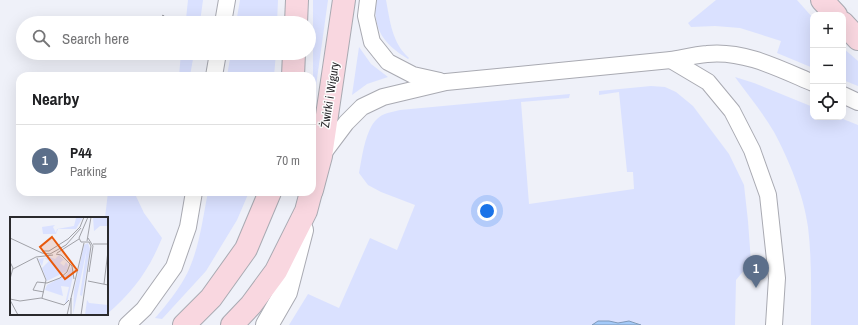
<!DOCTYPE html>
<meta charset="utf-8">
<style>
:root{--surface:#fff;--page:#f2f2f2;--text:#202124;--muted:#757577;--line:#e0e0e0;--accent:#1a73e8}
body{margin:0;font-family:"Archivo Narrow",sans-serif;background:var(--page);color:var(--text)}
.controls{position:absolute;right:12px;top:12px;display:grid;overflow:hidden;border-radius:8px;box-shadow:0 4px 16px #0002}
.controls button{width:36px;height:36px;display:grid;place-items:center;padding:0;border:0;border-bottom:1px solid var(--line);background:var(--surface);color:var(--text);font:20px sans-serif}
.you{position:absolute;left:487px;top:211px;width:14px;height:14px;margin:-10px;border:3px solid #fff;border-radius:50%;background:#1a73e8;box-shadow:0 0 0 6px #1a73e833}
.badge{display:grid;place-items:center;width:26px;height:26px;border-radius:50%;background:var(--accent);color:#fff;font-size:13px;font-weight:700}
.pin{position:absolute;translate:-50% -33px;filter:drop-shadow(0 1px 2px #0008)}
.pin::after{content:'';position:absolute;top:21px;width:14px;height:12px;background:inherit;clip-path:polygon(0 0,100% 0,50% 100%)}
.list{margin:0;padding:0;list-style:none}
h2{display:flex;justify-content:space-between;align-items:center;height:52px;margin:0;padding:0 16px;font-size:17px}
h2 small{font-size:13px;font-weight:400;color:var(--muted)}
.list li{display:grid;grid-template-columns:26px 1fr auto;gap:12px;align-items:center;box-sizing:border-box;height:72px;padding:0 16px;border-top:1px solid var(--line)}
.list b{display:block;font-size:15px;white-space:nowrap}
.list p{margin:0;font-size:13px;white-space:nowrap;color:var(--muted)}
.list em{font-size:13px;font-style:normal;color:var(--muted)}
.icon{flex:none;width:22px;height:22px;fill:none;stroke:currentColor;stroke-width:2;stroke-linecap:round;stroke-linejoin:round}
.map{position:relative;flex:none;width:858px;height:325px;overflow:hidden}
.search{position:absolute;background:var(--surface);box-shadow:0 4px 16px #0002;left:16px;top:16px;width:300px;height:44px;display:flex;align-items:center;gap:10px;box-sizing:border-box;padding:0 14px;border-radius:22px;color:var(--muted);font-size:15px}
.panel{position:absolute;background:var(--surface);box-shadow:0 4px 16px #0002;left:16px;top:72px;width:300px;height:124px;border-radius:12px}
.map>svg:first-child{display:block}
.green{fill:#dae1ff}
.water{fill:#a3c9f8;stroke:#7f99bb}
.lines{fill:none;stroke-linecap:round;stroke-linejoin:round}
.lane-casing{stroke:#a9aab2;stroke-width:18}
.street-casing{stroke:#a9aab2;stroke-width:24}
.secondary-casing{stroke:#a9aab2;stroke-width:24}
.path{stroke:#98999f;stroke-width:2.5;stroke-dasharray:2 3;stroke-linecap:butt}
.lane{stroke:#fff;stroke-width:16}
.street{stroke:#fff;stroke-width:22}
.secondary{stroke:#f9d7e0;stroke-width:22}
.labels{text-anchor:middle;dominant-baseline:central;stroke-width:3;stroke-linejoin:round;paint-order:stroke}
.street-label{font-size:12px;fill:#2a2a2d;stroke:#fefefe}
.inset-road{fill:none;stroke:#a0a1a7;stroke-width:1}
.view{fill:#e8590c;fill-opacity:0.15;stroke:#e8590c;stroke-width:2}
.inset-edge{fill:none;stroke:#2a2a2d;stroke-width:2}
</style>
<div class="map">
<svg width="858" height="325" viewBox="0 0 858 325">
<rect width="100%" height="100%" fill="#eff1f9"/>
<g class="green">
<path d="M188 0H203L200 22 186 19Z"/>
<path d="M240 0H278L277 23H236Z"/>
<path d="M313 0H328L315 93 313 92Z"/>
<path d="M375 0H386C390 21 392 43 409 58L408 59C383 43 374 31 375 0Z"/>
<path d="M716 0H797L813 18V68L777 53 781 41 740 28 715 26 691 27 688 23Z"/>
<path d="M359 47 371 64 388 77 367 84 352 95Z"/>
<path d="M843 48 858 61V86L843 80Z"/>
<path d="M181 53H194L190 76H179Z"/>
<path d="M231 53H276L274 76H227Z"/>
<path d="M735 77 754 83 813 107V117H838L858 125V325H811C811 292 812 260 808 227 804 196 789 160 774 132 763 113 748 95 735 77Z"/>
<path d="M651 86 665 87 676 92 693 106 729 154 744 185 748 221 751 262 736 280 735 325H641C629 318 627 324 617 323 607 322 601 320 592 325H289L308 294 339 308 370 238 397 250 415 205 381 192 368 185 359 173C362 158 365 130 377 119 383 113 392 112 400 110L570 94 569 98 521 102 529 204 634 189 633 172H627L619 92 599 95V91Z"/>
<path d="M108 192H134L144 213 162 238C149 270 133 292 107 314V218H105Z"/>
<path d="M208 192H249L237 220 206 271 162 319 155 318C166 306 184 283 190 267 200 243 203 217 208 192Z"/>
</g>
<path class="water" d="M598 321H609L618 323 629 321 641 325H592Z"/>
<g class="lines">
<defs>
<g id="lane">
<path d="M368 0 366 16 372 42 388 62 413 75 440 81"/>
<path d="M223 23 227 0"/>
<path d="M671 60 708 82 732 111 752 150 768 195 777 278 774 325"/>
<path d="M214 76 218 53"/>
<path d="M843 95 858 102"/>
<path d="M322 155 346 123 362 107 383 97 446 82 671 60C683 58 695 55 707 54 744 50 780 69 813 83"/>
<path d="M127 325 144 309 174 267 188 227 194 192"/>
</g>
<path id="street" d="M267 325 286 292 302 230"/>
<g id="secondary">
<path d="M822 0 836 15"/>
<path d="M296 23 297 0"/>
<path d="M843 23 858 39"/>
<path d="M293 76 294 53"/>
<path d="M312 190 321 156 344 0"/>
<path d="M184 325 211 298 246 249 270 192"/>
<path d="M232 325 251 305 276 271 306 211 311 192"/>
</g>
</defs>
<use href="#lane" class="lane-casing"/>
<use href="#street" class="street-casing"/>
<use href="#secondary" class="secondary-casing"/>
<path class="path" d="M162 16 191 23"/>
<use href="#lane" class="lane"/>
<use href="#street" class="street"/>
<use href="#secondary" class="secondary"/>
</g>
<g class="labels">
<g class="street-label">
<text transform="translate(330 95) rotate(-81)">Żwirki i Wigury</text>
</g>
</g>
<g transform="translate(10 217)">
<rect width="98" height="98" fill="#eff1f9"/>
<path d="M73 0 66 12H48L46 17H33L32 10 45 8 43 10 46 16 47 12 64 9 66 1ZM83 0H98V9H90L84 14ZM78 26 80 32 72 79 70 78 77 31 63 98 64 74 74 28ZM49 38 55 44 53 43 50 46 54 49 56 45 58 48 57 54 37 64 32 51 39 44 34 41 32 49 28 42 40 40 45 42ZM61 50 63 59 57 86 55 87 59 70 51 69 53 79 35 73 37 68 57 57ZM77 83 79 86 98 88V98H75Z" fill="#dae1ff"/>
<path class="inset-road" d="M0 21 32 36 40 37 56 28 71 11M78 21 83 29 79 55M77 24 81 0M83 27H98M32 34H39L58 22 70 10 74 0M47 36 69 22M46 37 51 38 62 49 64 62M27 41 36 63 32 81M0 45 3 51 0 62M3 52 26 40 43 38M78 64 98 68M94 67 98 34M34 75 23 73 27 65 37 66 50 61 57 55 60 47M61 81V98M0 82 10 84 31 81 54 88 59 83M0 83 8 98M57 98 74 26M71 98 81 29 79 25H71L69 21 78 0"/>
<path class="view" d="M42 20 67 53 55 62 30 30Z"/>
<rect width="98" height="98" class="inset-edge"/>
</g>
</svg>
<div class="controls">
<button>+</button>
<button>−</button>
<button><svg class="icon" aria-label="locate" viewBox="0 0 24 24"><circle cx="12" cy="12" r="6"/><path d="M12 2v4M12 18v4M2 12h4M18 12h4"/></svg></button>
</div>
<div class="you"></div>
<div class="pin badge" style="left:756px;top:288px;background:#5c6f8a">1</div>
<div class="search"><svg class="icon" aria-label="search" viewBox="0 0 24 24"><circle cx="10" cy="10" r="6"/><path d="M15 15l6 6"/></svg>Search here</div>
<section class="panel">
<h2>Nearby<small></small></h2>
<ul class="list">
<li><span class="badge" style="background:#5c6f8a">1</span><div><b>P44</b><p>Parking</p></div><em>70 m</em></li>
</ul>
</section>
</div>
